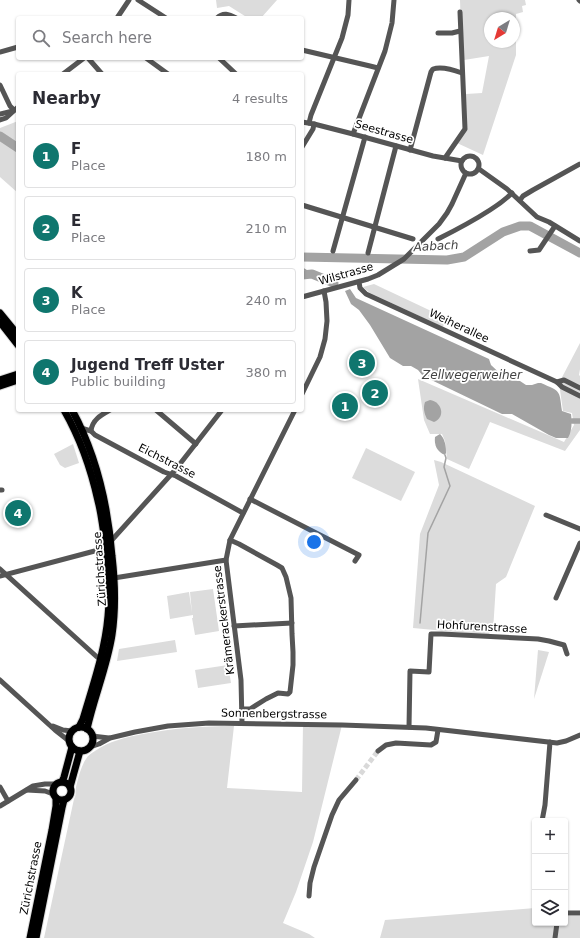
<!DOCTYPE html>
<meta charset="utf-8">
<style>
:root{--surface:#fff;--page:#f2f2f3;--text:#2b2b33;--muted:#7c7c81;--line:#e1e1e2;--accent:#0f766e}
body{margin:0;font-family:"DejaVu Sans",sans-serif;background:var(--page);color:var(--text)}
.controls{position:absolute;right:12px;bottom:12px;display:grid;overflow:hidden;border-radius:4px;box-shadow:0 1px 3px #0004}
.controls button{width:36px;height:36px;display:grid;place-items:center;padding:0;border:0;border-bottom:1px solid var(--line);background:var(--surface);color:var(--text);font:20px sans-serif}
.compass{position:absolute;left:484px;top:12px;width:36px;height:36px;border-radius:50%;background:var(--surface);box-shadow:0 1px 3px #0004;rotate:218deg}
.you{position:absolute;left:314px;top:542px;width:14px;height:14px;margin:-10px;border:3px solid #fff;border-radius:50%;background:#1a73e8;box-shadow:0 0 0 6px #1a73e833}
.badge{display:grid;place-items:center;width:26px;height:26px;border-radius:50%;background:var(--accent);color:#fff;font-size:13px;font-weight:700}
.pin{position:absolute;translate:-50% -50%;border:2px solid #fff;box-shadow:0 1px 4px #0006}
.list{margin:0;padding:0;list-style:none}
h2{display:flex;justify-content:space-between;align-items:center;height:52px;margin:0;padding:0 16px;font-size:17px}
h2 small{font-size:13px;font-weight:400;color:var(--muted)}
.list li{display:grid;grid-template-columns:26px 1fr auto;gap:12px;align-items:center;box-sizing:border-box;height:64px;margin:0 8px 8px;padding:0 8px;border:1px solid var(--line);border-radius:4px}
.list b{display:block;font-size:15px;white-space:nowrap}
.list p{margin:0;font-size:13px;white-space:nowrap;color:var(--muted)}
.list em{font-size:13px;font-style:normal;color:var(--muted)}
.icon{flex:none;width:22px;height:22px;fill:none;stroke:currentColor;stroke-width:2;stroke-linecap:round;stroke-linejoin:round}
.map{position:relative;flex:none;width:580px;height:938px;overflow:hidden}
.search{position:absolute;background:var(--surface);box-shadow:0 1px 3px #0004;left:16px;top:16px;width:288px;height:44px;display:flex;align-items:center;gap:10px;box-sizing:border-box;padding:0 14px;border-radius:4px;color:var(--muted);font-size:15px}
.panel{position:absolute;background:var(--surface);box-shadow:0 1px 3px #0004;left:16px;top:72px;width:288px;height:340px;border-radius:4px}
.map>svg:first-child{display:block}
.green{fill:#dcdcdc;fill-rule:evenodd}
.water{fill:#a3a3a3}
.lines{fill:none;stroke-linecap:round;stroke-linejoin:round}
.stream{stroke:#a3a3a3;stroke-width:1.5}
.canal{stroke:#a3a3a3;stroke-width:5.5}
.river{stroke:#a3a3a3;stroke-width:9}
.minor-tunnel{stroke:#d9d9d9;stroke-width:5;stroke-dasharray:5 2.5;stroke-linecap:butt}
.major-casing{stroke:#dbdbdb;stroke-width:9}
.minor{stroke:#555;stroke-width:5}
.major{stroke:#000;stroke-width:7}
.labels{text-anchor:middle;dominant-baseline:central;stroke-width:3.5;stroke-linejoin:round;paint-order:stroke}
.street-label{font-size:11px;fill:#000;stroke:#fff}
.water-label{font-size:12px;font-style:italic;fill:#444;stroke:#fff}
</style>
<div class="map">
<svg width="580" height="938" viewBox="0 0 580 938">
<rect width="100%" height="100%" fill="#fff"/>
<g class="green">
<path d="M216 0H277L261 18H248L229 6 217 8Z"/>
<path d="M460 0H525L526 5 522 6 523 12 516 14V55L483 155 457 143 466 130V94L482 93 489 56 464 60 461 30ZM490 18H514V42H490Z"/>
<path d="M18 121V193L0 177V128Z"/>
<path d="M374 284 446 318 443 327 370 293 363 287Z"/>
<path d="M580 343V369L579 375 580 376V430L565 451 490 422 469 469 447 459 445 441 442 434H430L424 420 418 379 564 442 574 425 572 413 563 411 559 383Z"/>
<path d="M73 444 79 463 65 468 60 465 54 454Z"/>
<path d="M366 448 415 472 401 501 352 478Z"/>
<path d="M434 460 441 462 535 506 506 577 496 584 493 631 487 635 413 628 420 534 439 485Z"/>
<path d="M213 589 219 631 195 635 192 618H193V615L170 619 167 596 189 592 192 613 190 592Z"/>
<path d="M175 640 177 652 117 661 119 649Z"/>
<path d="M538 650 549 652 534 699Z"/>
<path d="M228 665 231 683 198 688 195 670Z"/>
<path d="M303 724 342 725 313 842 296 892 283 923 309 934 315 938H44L74 799C76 795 76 792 76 787 78 779 81 766 86 759 88 755 92 753 95 751 109 741 127 737 143 734 174 728 204 726 234 726L227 788 302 792Z"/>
<path d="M535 908V923H565V916H580V938H380L385 920Z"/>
</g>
<g class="water">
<path d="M350 289 356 298 489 359 491 365 507 380 520 381 526 385H532L538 383H541C561 392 559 389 562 411L571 414C572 422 572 431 568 438H556L549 435 512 414H502L423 376 418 370 411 366H403L390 358 370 325 359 310 351 304 345 291Z"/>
<path d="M430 400C442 402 446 417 434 422L427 419C424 413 423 408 425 402Z"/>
<path d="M440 434C445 439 446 446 446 453L445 455C437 452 434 445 435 437Z"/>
</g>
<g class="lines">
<g class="stream">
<path d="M302 268 312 274"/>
<path d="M420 623 428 533 450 486 444 467 446 458 445 455"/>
</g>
<path class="canal" d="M572 421H580"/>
<g class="river">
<path d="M0 136 18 148"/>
<path d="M302 257 447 260 464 257 503 232 520 226H530L580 253"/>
<path d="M302 275 312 274 334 283"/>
</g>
<path class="minor-tunnel" d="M356 780 378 751"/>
<defs>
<g id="major">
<path d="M0 313 18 335"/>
<path d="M0 322 18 345"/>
<path d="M0 380 18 374"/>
<path d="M0 386 18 380"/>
<path d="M64 410C80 438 91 469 98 501 101 512 102 523 104 534 108 561 111 588 108 616 105 651 93 685 83 719L79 727"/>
<path d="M72 410C96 454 108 506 112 556 115 582 116 608 112 635 107 667 94 697 87 729"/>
<circle cx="81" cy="739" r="12"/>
<circle cx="62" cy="791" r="9"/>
<path d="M62 782 64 777 72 747"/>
<path d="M70 787 80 751"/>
<path d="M30 938 52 830 56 806V798"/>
<path d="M36 938 62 808 64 800"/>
</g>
</defs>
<use href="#major" class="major-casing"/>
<g class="minor">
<path d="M138 0 166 18"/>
<path d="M579 0 580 1"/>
<path d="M117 18 129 0"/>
<path d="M217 18C223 12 229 14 236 18"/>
<path d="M438 33H452L460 31"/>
<path d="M302 50 370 66 378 68"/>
<path d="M0 52 18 47"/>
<path d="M88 58 102 74"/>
<path d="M146 58 168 74"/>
<path d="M219 58 236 74"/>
<path d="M63 74 84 58"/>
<path d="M0 85 10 106 14 110"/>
<path d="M0 114 13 111"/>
<path d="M0 120 6 118 18 107"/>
<path d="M302 122 314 124 353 134 433 156 462 161"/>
<path d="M309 123 311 115 342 38 348 15 349 0"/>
<path d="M353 134 385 51 392 23 394 0"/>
<path d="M302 147 313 129 314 124"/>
<path d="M410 150 431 72 433 69C442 66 454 70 462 73"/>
<circle cx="470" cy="165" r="9"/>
<path d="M445 158 465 129 460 12"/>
<path d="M479 169 507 189 537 217 549 222 580 241"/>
<path d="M520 200 523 196 533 190 580 164"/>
<path d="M302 205 413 239"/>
<path d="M438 239C456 230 473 221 490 210 498 205 505 200 512 193"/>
<path d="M333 251 365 137"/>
<path d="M530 251 539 250 555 226"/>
<path d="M368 253 396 146"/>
<path d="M359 282 360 288 366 294 557 382 562 387 580 396"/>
<path d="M302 297 368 279 378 275 404 259 439 224 447 213 452 204 466 173"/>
<path d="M557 382 564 380 580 388"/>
<path d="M302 394 320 357 325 339 327 321 326 302 324 291"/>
<path d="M156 410 196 444"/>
<path d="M81 428 91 431 95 435 164 472 176 476 243 513"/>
<path d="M91 431C92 420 101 415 110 410"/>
<path d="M0 490H2"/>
<path d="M250 499 359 555 355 561"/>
<path d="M546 515 580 529"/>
<path d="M230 540 239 544 277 565 282 568 286 577 291 598 292 634 293 652V665L290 692 288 694 278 693 266 699 250 709H242"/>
<path d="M111 541 176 469 222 410"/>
<path d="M0 569 97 657 101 658"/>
<path d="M0 576 106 548"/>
<path d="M114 578 226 560"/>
<path d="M556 598 580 543"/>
<path d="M234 626 292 623"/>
<path d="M0 680 55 730 69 741"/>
<path d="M242 723 241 680 226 560 230 540 295 410"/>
<path d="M53 726 63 730 72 731"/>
<path d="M409 727 410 671 429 672 431 634H442L538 639 549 641 564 645 567 654"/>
<path d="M92 736 109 738"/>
<path d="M90 747 99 744 110 738 135 732 168 726 209 723 342 725 426 728 557 743 566 741 580 735"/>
<path d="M378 751 386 745 396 743 431 745 436 742 438 730"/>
<path d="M0 787 8 801"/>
<path d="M27 790 45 791 53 794"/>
<path d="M0 806 33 786 45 784H55"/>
<path d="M542 821 545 805 550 742"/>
<path d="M309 896 310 883 314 867 332 815 339 800 356 780"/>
<path d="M565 913H580"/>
<path d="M555 938 557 923"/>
</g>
<use href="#major" class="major"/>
</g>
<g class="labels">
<g class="street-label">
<text transform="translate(384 132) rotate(16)">Seestrasse</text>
<text transform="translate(346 274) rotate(-16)">Wilstrasse</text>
<text transform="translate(459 326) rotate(25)">Weiherallee</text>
<text transform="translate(167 461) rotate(27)">Eichstrasse</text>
<text transform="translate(100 569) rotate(-94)">Zürichstrasse</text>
<text transform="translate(224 620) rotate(-97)">Krämerackerstrasse</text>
<text transform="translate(482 627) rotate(3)">Hohfurenstrasse</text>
<text transform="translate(274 714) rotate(1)">Sonnenbergstrasse</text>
<text transform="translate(31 878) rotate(-79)">Zürichstrasse</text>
</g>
<g class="water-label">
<text transform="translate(436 246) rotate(-3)">Aabach</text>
<text x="472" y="375">Zellwegerweiher</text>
</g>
</g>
</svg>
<div class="controls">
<button>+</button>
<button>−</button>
<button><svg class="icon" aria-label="layers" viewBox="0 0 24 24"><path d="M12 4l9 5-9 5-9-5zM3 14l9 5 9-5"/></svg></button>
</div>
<svg class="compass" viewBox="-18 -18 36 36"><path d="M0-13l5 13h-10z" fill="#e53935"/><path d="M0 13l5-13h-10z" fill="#7c7c81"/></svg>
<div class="you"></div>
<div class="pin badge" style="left:345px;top:406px">1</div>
<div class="pin badge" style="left:375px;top:393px">2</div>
<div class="pin badge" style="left:362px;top:363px">3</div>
<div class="pin badge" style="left:18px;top:513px">4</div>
<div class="search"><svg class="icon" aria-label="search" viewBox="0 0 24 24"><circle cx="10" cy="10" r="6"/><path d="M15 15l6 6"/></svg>Search here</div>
<section class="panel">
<h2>Nearby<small>4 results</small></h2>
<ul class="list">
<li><span class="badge">1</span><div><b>F</b><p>Place</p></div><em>180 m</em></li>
<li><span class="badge">2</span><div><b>E</b><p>Place</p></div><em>210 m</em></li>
<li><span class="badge">3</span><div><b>K</b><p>Place</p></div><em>240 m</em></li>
<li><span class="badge">4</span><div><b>Jugend Treff Uster</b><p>Public building</p></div><em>380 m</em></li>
</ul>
</section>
</div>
